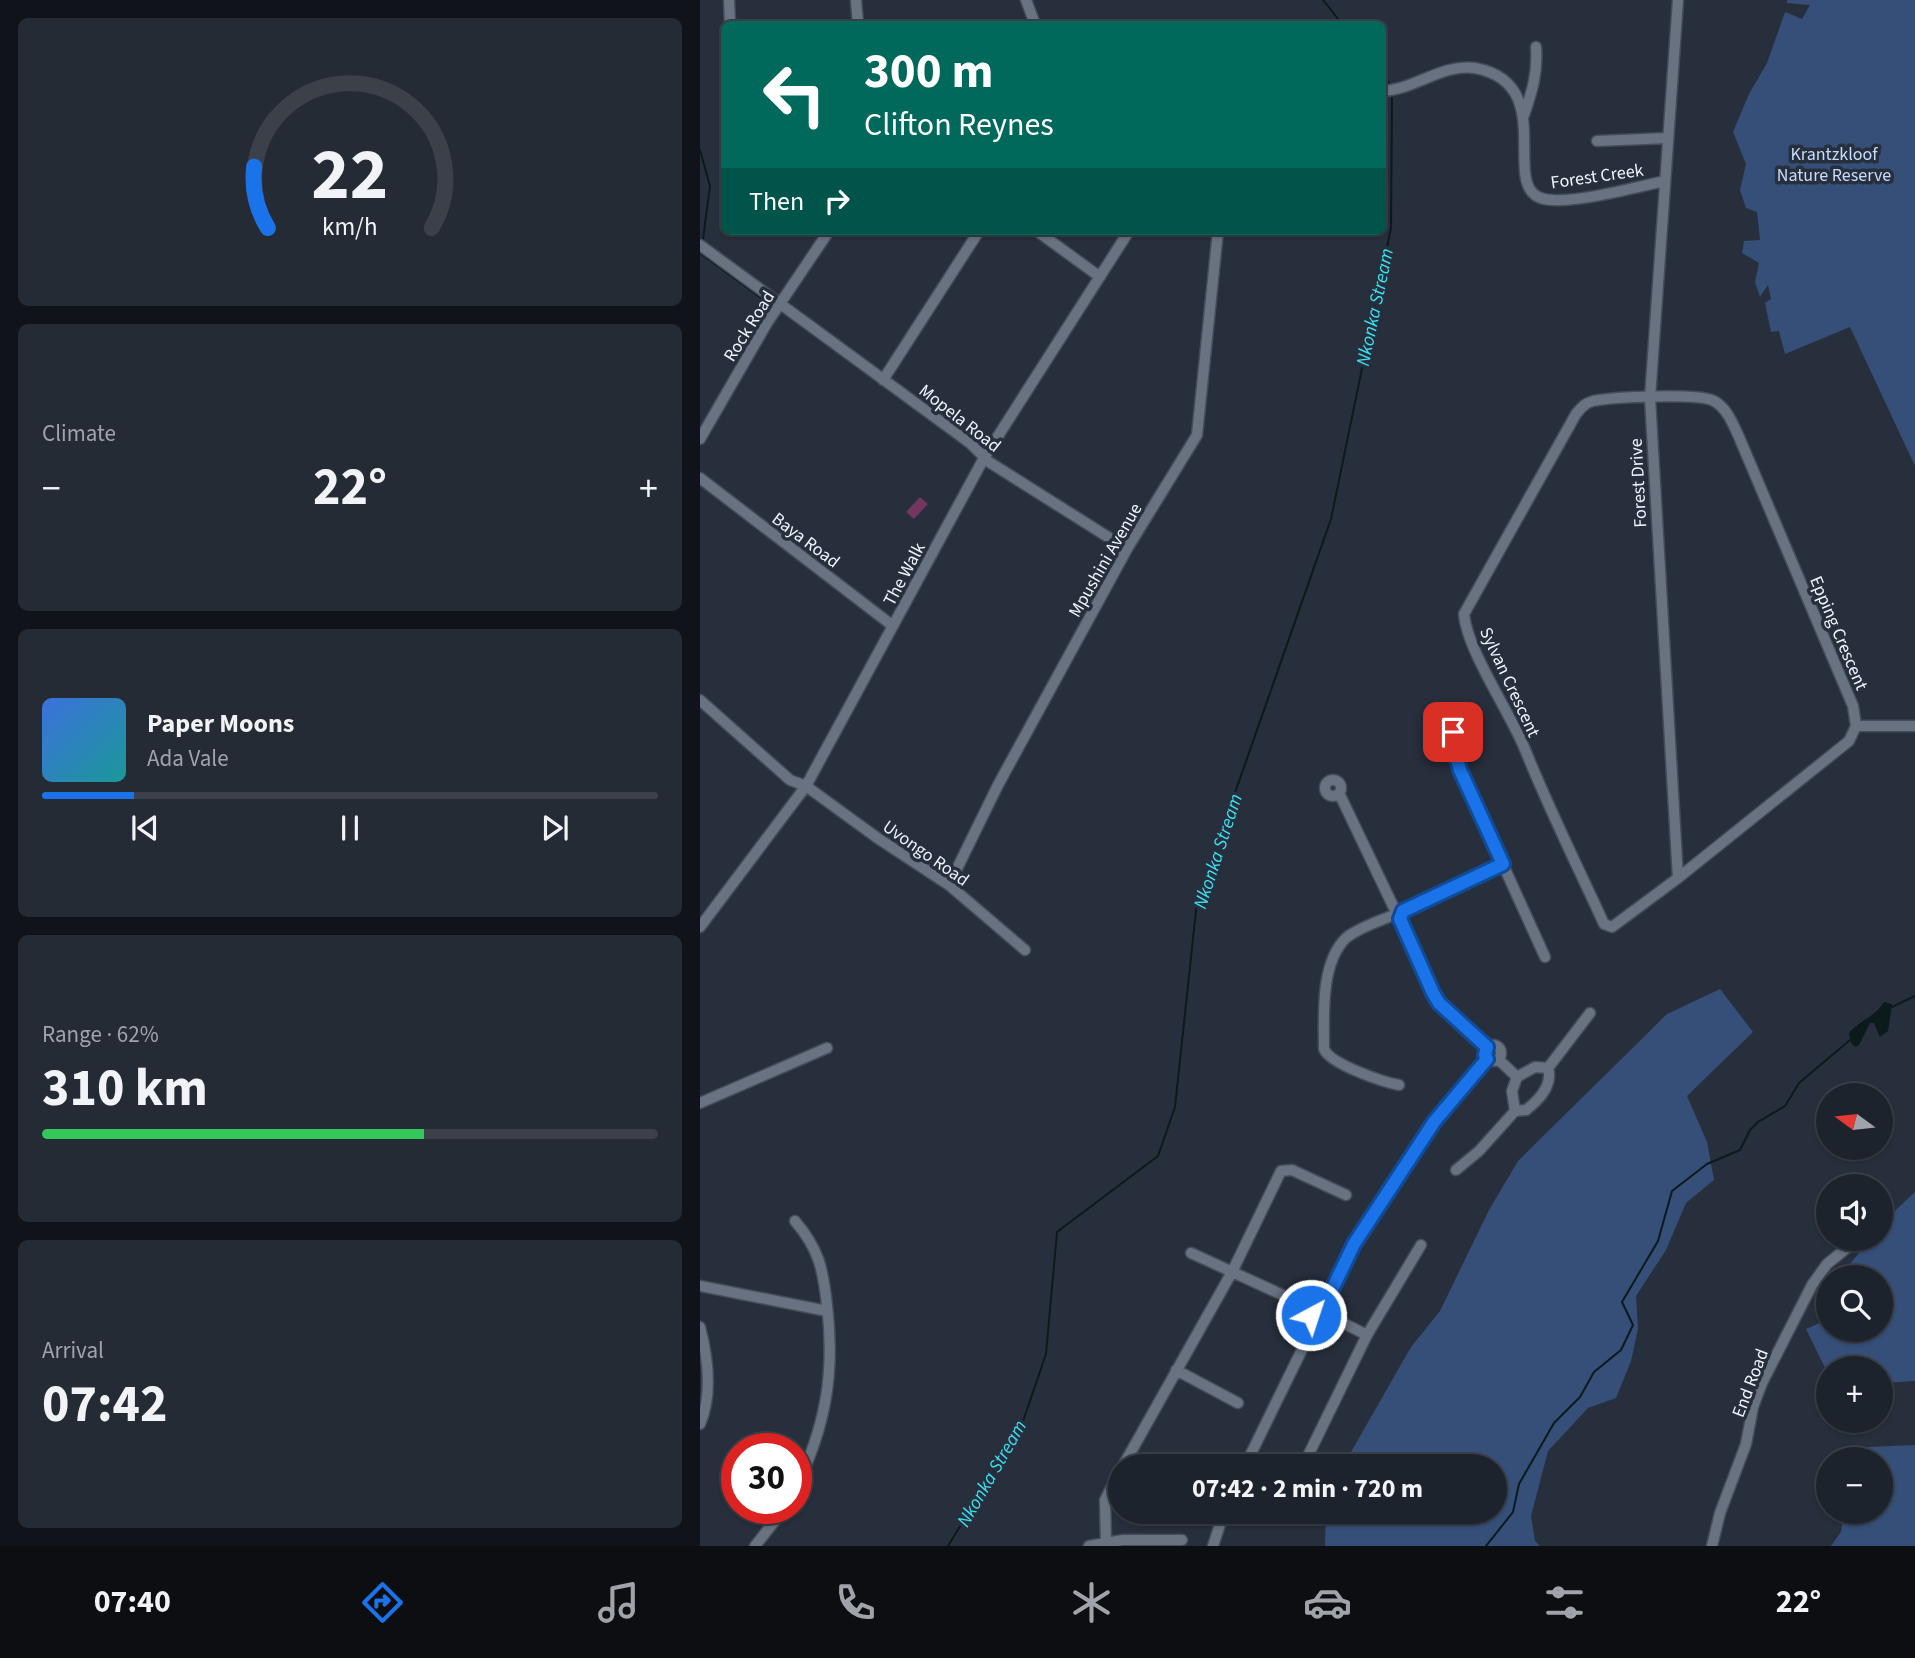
<!DOCTYPE html>
<html lang="en">
<head>
<meta charset="utf-8">
<style>
	:root { --surface:#1d232d; --page:#252b35; --text:#f1f3f6; --muted:#a0a4aa; --line:#3b4049; --accent:#1a73e8 }
	body { margin:0; font-family:"Source Sans 3",sans-serif; background:var(--page); color:var(--text); height:100vh; display:flex; flex-direction:column; font-size:26px; white-space:nowrap }
	* { box-sizing:border-box; margin:0 }
	p { font-size:23px; color:var(--muted) }
	.icon { flex:none; width:38px; height:38px; fill:none; stroke:currentColor; stroke-width:2; stroke-linecap:round; stroke-linejoin:round }
	.map { position:relative; flex:1; overflow:hidden }
	.panel { display:flex; flex-direction:column; gap:18px; padding:18px; background:#101319; width:700px }
	.panel>* { flex:none }
	.guide { position:absolute; left:21px; top:21px; width:665px; height:214px; border-radius:10px; box-shadow:0 2px 5px #0004,0 0 0 2px var(--line); background:#00695c; color:#fff; overflow:hidden }
	.needle { width:46px; rotate:285deg }
	.controls { position:absolute; left:1116px; top:1083px; display:grid; gap:14px }
	.controls a { display:grid; place-items:center; width:77px; height:77px; border-radius:50%; background:var(--surface); box-shadow:0 2px 5px #0004,0 0 0 2px var(--line); font-size:35px }
	.speed { position:absolute; left:21px; top:1433px; display:flex; gap:14px; font-size:35px; font-weight:700; text-align:center }
	.speed>* { display:grid; place-content:center; width:91px; height:91px; border-radius:50%; background:var(--surface); box-shadow:0 2px 5px #0004,0 0 0 2px var(--line); line-height:1 }
	.speed .limit { border:10px solid #d22; background:#fff; color:#111 }
	.pin { position:absolute; display:grid; place-items:center; width:60px; height:60px; color:#fff; margin:-30px; border-radius:14px; box-shadow:0 4px 10px #0006 }
	.me { position:absolute; width:77px; margin:-38px; rotate:40deg; stroke-linejoin:round; filter:drop-shadow(0 0 5px #0008) }
	.turn { display:flex; align-items:center; gap:24px; height:147px; padding:0 28px; font-size:32px }
	.turn .icon { width:91px; height:91px; stroke-width:2.5 }
	.turn b { display:block; font-size:49px; line-height:60px }
	.then { display:flex; align-items:center; height:66px; padding:0 28px; background:#0003; gap:14px; font-size:26px }
	.big { font-size:52px; font-weight:700; line-height:1.1 }
	.panel .tile { flex:1; display:flex; flex-direction:column; justify-content:center; gap:10px; min-width:0; padding:0 24px; border-radius:10px; background:var(--page) }
	.panel .dial { align-items:center; gap:0 }
	.dial svg { height:182px; overflow:visible; fill:none; stroke:var(--line); stroke-width:7; stroke-linecap:round; text-anchor:middle }
	.dial text { fill:var(--text); stroke:none }
	.song { display:flex; align-items:center; gap:21px }
	.cover { width:84px; height:84px; border-radius:10px; background:linear-gradient(135deg,hsl(220 70% 55%),hsl(180 70% 35%)) }
	.played { height:7px; border-radius:4px; background:linear-gradient(90deg,var(--accent) 15%,var(--line) 15%) }
	.keys { display:flex; justify-content:space-around; direction:ltr }
	.heat { display:flex; justify-content:space-between; align-items:center; font-size:38px; direction:ltr }
	.charge { height:10px; border-radius:5px; background:linear-gradient(90deg,#34c759 62%,var(--line) 0) }
	.trip { position:absolute; left:408px; top:1454px; width:399px; height:70px; border-radius:35px; background:var(--surface); box-shadow:0 2px 5px #0004,0 0 0 2px var(--line); font-weight:700; line-height:70px; text-align:center }
	.tab-bar { display:flex; height:112px; justify-content:space-around; align-items:center; background:#0c0e12; color:var(--muted) }
	.tab-bar .icon { width:49px; height:49px }
	.tab-bar .on { color:var(--accent) }
	.tab-bar b { font-size:32px; color:var(--text) }
	main { display:flex; flex:1; min-height:0 }
	.map>svg:first-child { display:block }
	.green { fill:#354f78 }
	.water { fill:#0b1a1b }
	.lines { fill:none; stroke-linecap:round; stroke-linejoin:round }
	.stream { stroke:#0b1a1b; stroke-width:2 }
	.building { fill:#73365f }
	.minor-casing { stroke:#454c57; stroke-width:13 }
	.minor { stroke:#687281; stroke-width:10 }
	.route-casing { stroke:#114b97; stroke-width:18 }
	.route { stroke:#1a73e8; stroke-width:12 }
	.labels { text-anchor:middle; stroke-width:7; stroke-linejoin:round; paint-order:stroke }
	.park-label { font-size:18px; fill:#c6dbfd; stroke:#272f3c }
	.street-label { font-size:18px; fill:#eef4fc; stroke:#272f3c }
	.water-label { font-size:19px; font-style:italic; fill:#3ae0f2; stroke:#272f3c }
</style>
</head>
<body>
<main>
<section class="panel">
<div class="tile dial"><svg viewBox="0 0 100 80">
<path d="M14 69A42 42 0 1 1 86 69"/>
<path d="M14 69A42 42 0 0 1 8 42" stroke="#1a73e8"/>
<text x="50" y="56" font-size="32" font-weight="700">22</text>
<text x="50" y="72" font-size="11">km/h</text>
</svg></div>
<div class="tile"><p>Climate</p>
<div class="heat"><a>−</a><b class="big">22°</b><a>+</a></div>
</div>
<div class="tile">
<div class="song"><i class="cover"></i><div><b>Paper Moons</b><p>Ada Vale</p></div></div>
<div class="played"></div>
<div class="keys"><svg class="icon" aria-label="previous" viewBox="0 0 24 24"><path d="M18 5L8 12l10 7zM5 5v14"/></svg><svg class="icon" aria-label="pause" viewBox="0 0 24 24"><path d="M8 5v14M16 5v14"/></svg><svg class="icon" aria-label="next" viewBox="0 0 24 24"><path d="M6 5l10 7-10 7zM19 5v14"/></svg></div>
</div>
<div class="tile"><p>Range · 62%</p><b class="big">310 km</b><div class="charge"></div></div>
<div class="tile"><p>Arrival</p><b class="big">07:42</b></div>
</section>
<div class="map">
<svg width="1215" height="1546" viewBox="0 0 1215 1546">
	<rect width="100%" height="100%" fill="#272f3c"/>
	<!-- green -->
	<path class="green" d="M 1087,0 L 1215,0 L 1215,466 L 1150,327 L 1085,354 L 1079,331 L 1071,332 L 1065,303 L 1071,299 L 1068,285 L 1060,297 L 1055,282 L 1059,263 L 1042,253 L 1044,241 L 1060,240 L 1057,212 L 1046,208 L 1040,190 L 1046,164 L 1033,132 L 1049,94 L 1067,63 L 1085,12 L 1102,19 L 1110,5 L 1087,3 Z
		M 1020,989 L 1053,1032 L 987,1096 L 1007,1142 L 1014,1180 L 986,1203 L 966,1250 L 936,1296 L 938,1329 L 931,1361 L 916,1398 L 888,1408 L 848,1451 L 831,1516 L 835,1541 L 840,1546 L 625,1546 L 626,1512 L 794,1512 L 794,1466 L 643,1466 L 711,1347 L 740,1311 L 789,1210 L 818,1161 L 967,1014 Z
		M 1215,1192 L 1215,1381 L 1181,1383 L 1181,1368 L 1129,1368 L 1129,1376 L 1106,1329 L 1129,1319 L 1129,1330 L 1181,1330 L 1181,1278 L 1144,1277 L 1146,1269 L 1170,1239 L 1181,1239 L 1182,1223 Z
		M 1215,1445 L 1215,1546 L 1131,1546 L 1141,1532 L 1144,1512 L 1181,1512 L 1181,1460 L 1144,1459 L 1144,1448 Z"/>
	<!-- water -->
	<path class="water" d="M 1184,1002 L 1192,1004 L 1188,1031 L 1180,1037 L 1174,1023 L 1170,1023 L 1159,1045 L 1155,1047 L 1151,1043 L 1149,1033 C 1160,1020 1175,1017 1184,1002 Z"/>
	<g class="lines">
		<!-- stream -->
		<path class="stream" d="M 623,0 L 642,24
			M 682,75 L 689,83
			M 0,150 L 10,186 L 3,239
			M 0,253 L 64,300
			M 1192,1007 L 1215,996
			M 248,1546 L 321,1427 L 346,1354 L 357,1232 L 458,1156 L 475,1107 L 497,901 L 631,519 L 691,228 L 692,98
			M 786,1546 L 813,1512 L 819,1484 L 854,1423 L 880,1397 L 894,1372 L 921,1350 L 933,1325 L 922,1302 L 958,1241 L 972,1191 L 1007,1164 L 1040,1150 L 1050,1130 L 1058,1122 L 1085,1106 L 1099,1083 L 1150,1040"/>
	</g>
	<!-- building -->
	<path class="building" d="M 220,497 L 228,504 L 214,519 L 206,512 Z"/>
	<g class="lines">
		<defs>
			<path id="minor" d="M 29,0 L 30,24
				M 156,0 L 158,24
				M 326,0 L 335,24
				M 978,0 L 950,398 L 978,878 L 912,927 L 904,924 C 877,865 848,807 824,747 C 809,711 767,650 764,614 L 876,414 C 881,408 885,403 893,401 C 913,397 998,393 1014,401 C 1027,408 1033,424 1039,437 L 1153,706 L 1156,726 L 1149,741 L 978,878
				M 682,91 C 714,90 743,63 775,68 C 861,84 797,189 844,199 C 871,205 936,187 965,181
				M 824,115 C 832,92 838,72 836,47
				M 897,141 L 968,138
				M 337,231 L 400,277
				M 0,245 L 270,443 L 289,462 L 427,549
				M 183,380 L 279,231
				M 0,439 L 67,323 L 129,231
				M 0,478 L 193,626
				M 0,700 L 90,780 L 106,786 L 176,837 L 249,885 L 325,950
				M 1156,726 L 1215,726
				M745 742a9 9 0 1 1 18 0a9 9 0 1 1-18 0Z
				M 755,752 L 760,770 L 845,957
				M625 788a8 8 0 1 1 16 0a8 8 0 1 1-16 0Z
				M 639,793 L 694,908
				M 249,885 L 298,785 L 427,549 L 497,435 L 518,231
				M 703,911 L 803,864
				M 691,916 C 677,922 658,928 646,938 C 620,963 624,1017 624,1049 C 630,1064 683,1082 699,1085
				M 700,919 L 739,1003 L 787,1047
				M 0,927 L 106,786 L 284,458 L 429,231
				M785 1053a8 8 0 1 1 16 0a8 8 0 1 1-16 0Z
				M 799,1060 L 817,1077
				M 0,1103 L 127,1048
				M 815,1111 L 812,1091 L 817,1077 L 835,1067 L 848,1068
				M 756,1170 L 779,1151 L 815,1111 L 826,1110 C 839,1100 853,1085 848,1068 L 890,1013
				M 95,1221 C 119,1249 123,1269 127,1305 C 135,1373 126,1425 96,1488
				M 491,1253 L 611,1308
				M 0,1286 L 127,1311
				M610 1312a11 11 0 1 1 22 0a11 11 0 1 1-22 0Z
				M 626,1302 L 654,1244 L 734,1122 L 787,1059
				M 631,1317 L 667,1335
				M 0,1327 C 8,1358 13,1394 0,1424
				M 476,1370 L 538,1403
				M 423,1466 L 532,1272 L 581,1171 L 592,1170 L 646,1195
				M 545,1466 L 616,1321
				M 603,1466 L 667,1335 L 721,1245
				M 406,1542 L 405,1500 L 420,1471
				M 55,1546 L 85,1508
				M 389,1546 L 423,1540 L 482,1540
				M 513,1546 L 524,1512
				M 1012,1546 L 1020,1513 L 1046,1444 L 1053,1407 L 1062,1383 L 1112,1285 L 1127,1264 L 1148,1247"/>
		</defs>
		<!-- minor casing -->
		<use href="#minor" class="minor-casing"/>
		<!-- minor -->
		<use href="#minor" class="minor"/>
	</g>
	<g class="lines">
		<defs>
			<path id="route" d="M 611,1315 L 612,1305 L 618,1301 L 626,1302 L 654,1244 L 734,1122 L 787,1059 L 785,1055 L 787,1047 L 739,1003 L 733,993 L 700,919 L 703,911 L 803,864 L 760,770 L 755,752 L 746,746 L 746,737 L 753,732"/>
		</defs>
		<!-- route casing -->
		<use href="#route" class="route-casing"/>
		<!-- route -->
		<use href="#route" class="route"/>
	</g>
	<g class="labels">
		<!-- park labels -->
		<g class="park-label">
			<text x="1134" y="160">Krantzkloof<tspan x="1134" dy="21">Nature Reserve</tspan></text>
		</g>
		<!-- street labels -->
		<g class="street-label">
			<text transform="translate(897 176) rotate(-8)" y="6">Forest Creek</text>
			<text transform="translate(49 326) rotate(-58)" y="6">Rock Road</text>
			<text transform="translate(260 418) rotate(38)" y="6">Mopela Road</text>
			<text transform="translate(938 483) rotate(-93)" y="6">Forest Drive</text>
			<text transform="translate(106 540) rotate(37)" y="6">Baya Road</text>
			<text transform="translate(405 560) rotate(-60)" y="6">Mpushini Avenue</text>
			<text transform="translate(204 574) rotate(-62)" y="6">The Walk</text>
			<text transform="translate(1139 633) rotate(67)" y="6">Epping Crescent</text>
			<text transform="translate(810 682) rotate(65)" y="6">Sylvan Crescent</text>
			<text transform="translate(226 853) rotate(35)" y="6">Uvongo Road</text>
			<text transform="translate(1050 1383) rotate(-69)" y="6">End Road</text>
		</g>
		<!-- water labels -->
		<g class="water-label">
			<text transform="translate(674 307) rotate(-78)" y="7">Nkonka Stream</text>
			<text transform="translate(517 851) rotate(-72)" y="7">Nkonka Stream</text>
			<text transform="translate(291 1473) rotate(-60)" y="7">Nkonka Stream</text>
		</g>
	</g>
</svg>
<div class="controls">
<a><svg class="needle" viewBox="-14 -14 28 28"><path d="M0-13l5 13h-10z" fill="#e53935"/><path d="M0 13l5-13h-10z" fill="#a0a4aa"/></svg></a>
<a><svg class="icon" aria-label="sound" viewBox="0 0 24 24"><path d="M4 9h4l5-4v14l-5-4H4zM17 9q2 3 0 6"/></svg></a>
<a><svg class="icon" aria-label="search" viewBox="0 0 24 24"><circle cx="10" cy="10" r="6"/><path d="M15 15l6 6"/></svg></a>
<a>+</a>
<a>−</a>
</div>
<div class="speed"><div class="limit">30</div></div>
<div class="pin" style="left:753px;top:732px;background:#d93025"><svg class="icon" aria-label="arrive" viewBox="0 0 24 24"><path d="M6 21V4h12l-3 4 3 4H6"/></svg></div>
<svg class="me" style="left:611px;top:1315px" viewBox="-20 -20 40 40"><circle r="17" fill="#1a73e8" stroke="#fff" stroke-width="3"/><path d="M0-11L8 9 0 5-8 9z" fill="#fff"/></svg>
<div class="trip">07:42 · 2 min · 720 m</div>
<div class="guide">
<div class="turn"><svg class="icon" aria-label="left" viewBox="0 0 24 24"><path d="M17 20v-9H6M10 6l-5 5 5 5"/></svg><div><b>300 m</b>Clifton Reynes</div></div>
<div class="then">Then<svg class="icon" aria-label="right" viewBox="0 0 24 24"><path d="M7 20v-9h11M14 6l5 5-5 5"/></svg></div>
</div>
</div>
</main>
<nav class="tab-bar">
<b>07:40</b>
<svg class="icon on" aria-label="directions" viewBox="0 0 24 24"><path d="M12 3l9 9-9 9-9-9zM9 14v-3h6M13 9l2 2-2 2"/></svg>
<svg class="icon" aria-label="music" viewBox="0 0 24 24"><path d="M9 18V5l10-2v13"/><circle cx="6" cy="18" r="3"/><circle cx="16" cy="16" r="3"/></svg>
<svg class="icon" aria-label="phone" viewBox="0 0 24 24"><path d="M5 4h4l2 5-3 2q2 4 5 5l2-3 5 2v4C11 20 4 13 5 4z"/></svg>
<svg class="icon" aria-label="climate" viewBox="0 0 24 24"><path d="M12 3v18M4 7l16 10M4 17L20 7"/></svg>
<svg class="icon" aria-label="car" viewBox="0 0 24 24"><path d="M5 17H2v-5l4-1 3-4h7l3 4 3 1v5h-3M9 17h6M6 11h13"/><circle cx="7" cy="17" r="2"/><circle cx="17" cy="17" r="2"/></svg>
<svg class="icon" aria-label="filters" viewBox="0 0 24 24"><path d="M4 7h16M4 17h16"/><circle cx="9" cy="7" r="2"/><circle cx="15" cy="17" r="2"/></svg>
<b>22°</b>
</nav>
</body>
</html>
